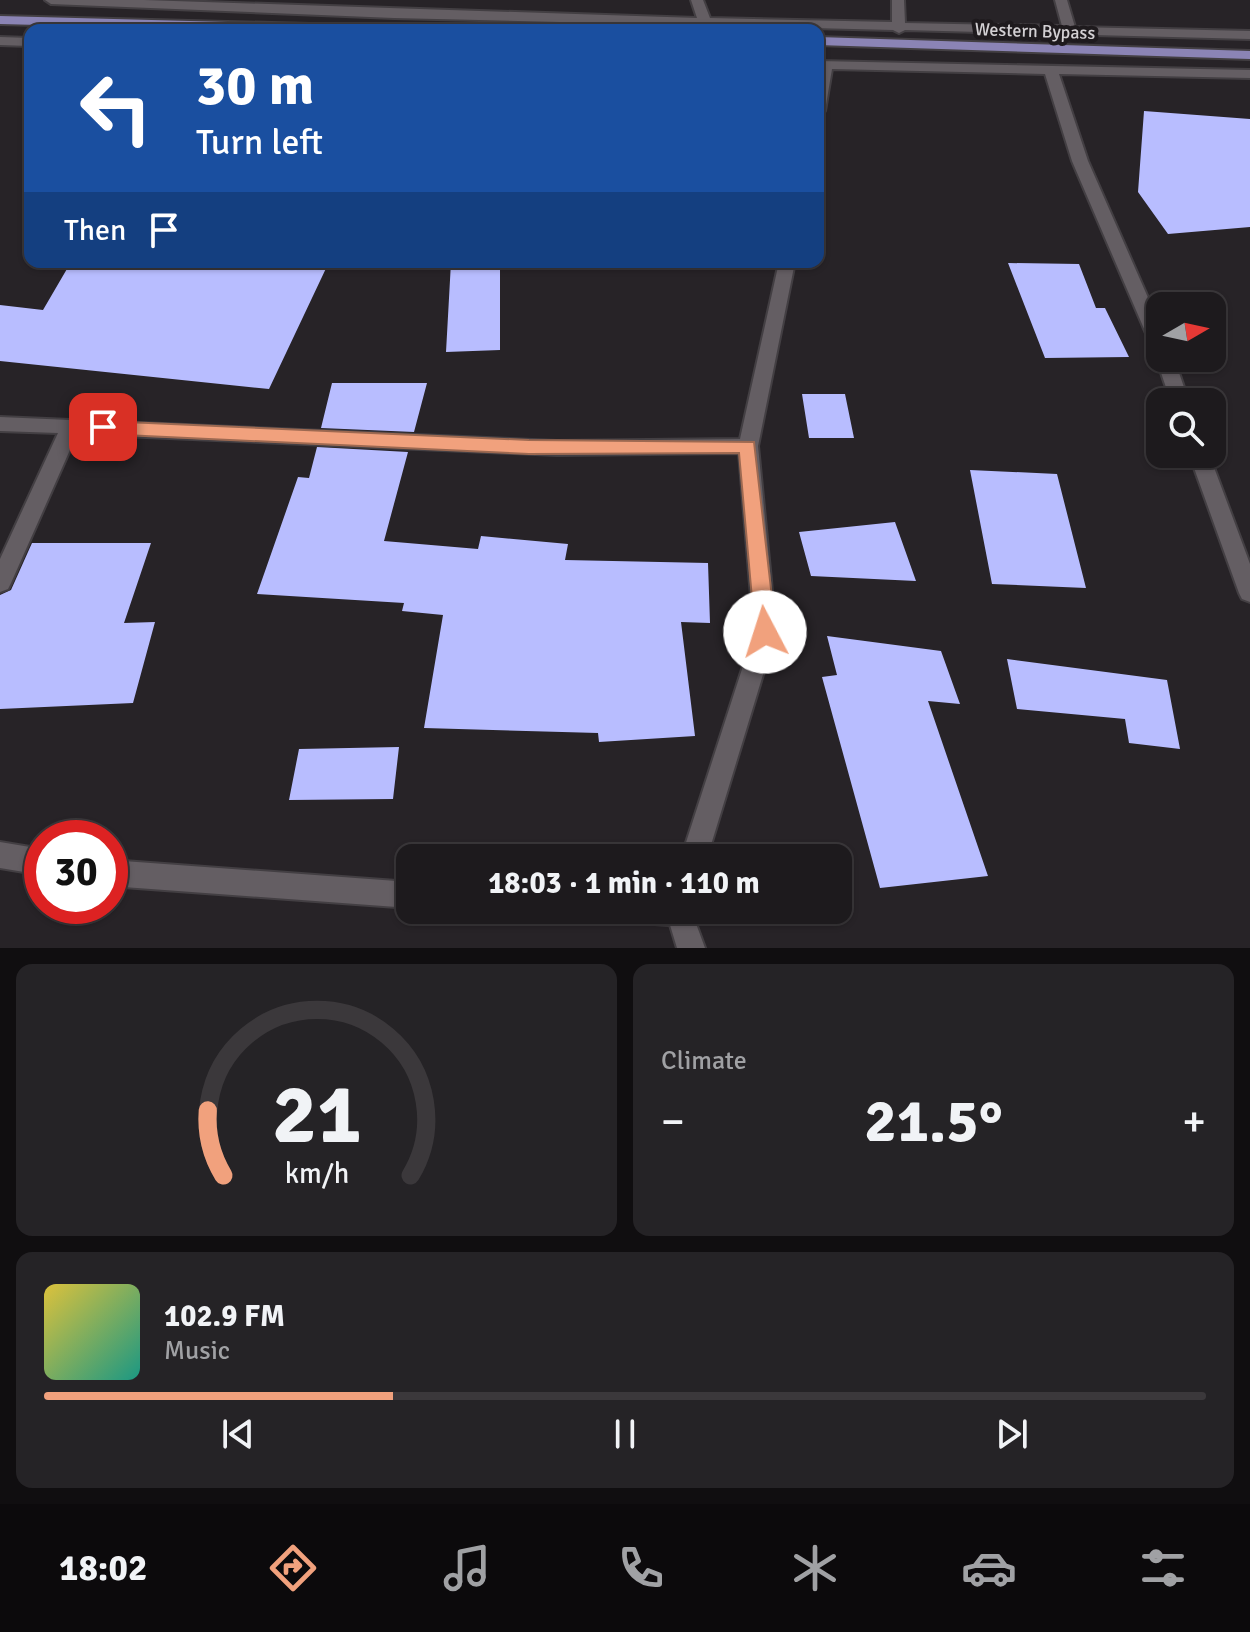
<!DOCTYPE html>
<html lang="en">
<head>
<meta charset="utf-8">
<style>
	:root { --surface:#1d1a1d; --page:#252326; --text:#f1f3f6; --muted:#a0a1a4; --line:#3b383b; --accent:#f1a17d }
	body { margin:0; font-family:Signika,sans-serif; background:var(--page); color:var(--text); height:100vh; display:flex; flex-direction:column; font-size:30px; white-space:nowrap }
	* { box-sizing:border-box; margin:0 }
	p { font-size:26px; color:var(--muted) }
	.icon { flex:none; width:44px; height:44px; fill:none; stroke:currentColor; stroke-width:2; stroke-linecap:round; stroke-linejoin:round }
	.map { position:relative; height:948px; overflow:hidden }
	.drawer { display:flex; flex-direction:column; gap:16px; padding:16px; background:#100e10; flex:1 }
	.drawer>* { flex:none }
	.banner { position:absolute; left:24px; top:24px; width:800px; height:244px; border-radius:16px; box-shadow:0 2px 6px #0004,0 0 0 2px var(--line); background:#1a4fa0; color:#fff; overflow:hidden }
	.needle { width:52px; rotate:81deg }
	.controls { position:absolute; left:1146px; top:292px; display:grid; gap:16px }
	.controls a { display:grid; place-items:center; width:80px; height:80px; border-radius:16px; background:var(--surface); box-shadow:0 2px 6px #0004,0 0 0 2px var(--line); font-size:40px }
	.speed { position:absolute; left:24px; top:820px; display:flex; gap:16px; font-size:40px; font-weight:700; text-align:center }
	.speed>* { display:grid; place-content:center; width:104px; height:104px; border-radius:50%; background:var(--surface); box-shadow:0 2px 6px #0004,0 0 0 2px var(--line); line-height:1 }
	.speed .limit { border:12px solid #d22; background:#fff; color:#111 }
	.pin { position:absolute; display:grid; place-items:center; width:68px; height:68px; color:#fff; margin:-34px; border-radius:16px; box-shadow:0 4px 12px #0006 }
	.me { position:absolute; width:88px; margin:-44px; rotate:355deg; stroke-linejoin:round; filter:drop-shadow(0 0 6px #0008) }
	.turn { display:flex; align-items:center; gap:28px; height:168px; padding:0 40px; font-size:36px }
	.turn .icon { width:104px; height:104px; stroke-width:2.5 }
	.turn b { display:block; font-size:56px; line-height:68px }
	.then { display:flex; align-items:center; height:76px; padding:0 40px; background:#0003; gap:16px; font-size:30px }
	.big { font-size:60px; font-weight:800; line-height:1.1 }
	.drawer .card { flex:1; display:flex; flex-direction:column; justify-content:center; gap:12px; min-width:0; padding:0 28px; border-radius:16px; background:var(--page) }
	.drawer .dial { align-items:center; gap:0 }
	.dial svg { height:208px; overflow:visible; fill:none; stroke:var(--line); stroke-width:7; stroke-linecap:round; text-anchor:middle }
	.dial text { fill:var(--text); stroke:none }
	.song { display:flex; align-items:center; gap:24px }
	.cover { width:96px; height:96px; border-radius:12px; background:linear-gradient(135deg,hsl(50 70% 55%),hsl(170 70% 35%)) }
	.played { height:8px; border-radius:4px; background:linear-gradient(90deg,var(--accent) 30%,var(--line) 30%) }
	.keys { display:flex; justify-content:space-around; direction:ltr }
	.heat { display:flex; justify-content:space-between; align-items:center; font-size:44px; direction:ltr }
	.drawer .tiles { flex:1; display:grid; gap:16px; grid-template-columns:1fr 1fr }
	.card:last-child { grid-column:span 2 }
	.trip { position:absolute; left:396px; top:844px; width:456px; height:80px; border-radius:16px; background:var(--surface); box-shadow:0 2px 6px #0004,0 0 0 2px var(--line); font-weight:800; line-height:80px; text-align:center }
	.tab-bar { display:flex; height:128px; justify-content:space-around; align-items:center; background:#0c0a0c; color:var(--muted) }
	.tab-bar .icon { width:56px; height:56px }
	.tab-bar .selected { color:var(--accent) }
	.tab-bar b { font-size:36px; color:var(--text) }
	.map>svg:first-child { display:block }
	.building { fill:#b8bdff }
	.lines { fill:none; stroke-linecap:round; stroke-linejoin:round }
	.minor-casing { stroke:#433f43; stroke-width:4 }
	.major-casing { stroke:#433f43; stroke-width:4 }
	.minor { fill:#645e63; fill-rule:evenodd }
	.major { fill:#8b84b5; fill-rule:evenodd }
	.route { fill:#f1a17d; stroke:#9d6951; stroke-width:2 }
	.labels { text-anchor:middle; stroke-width:8; stroke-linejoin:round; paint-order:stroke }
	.far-street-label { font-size:18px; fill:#d3d0d3; stroke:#1e1a1d }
</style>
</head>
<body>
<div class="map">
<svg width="1250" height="948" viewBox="0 0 1250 948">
	<rect width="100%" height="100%" fill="#272327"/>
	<!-- building -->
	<path class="building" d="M 1144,111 L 1250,119 L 1250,227 L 1168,234 L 1138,192 Z
		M 71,262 L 329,262 L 269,389 L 0,361 L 0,305 L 43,310 Z
		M 451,262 L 500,262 L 500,350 L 446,352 Z
		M 1008,263 L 1079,264 L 1096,308 L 1105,308 L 1129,357 L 1045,358 Z
		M 332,383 L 427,383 L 414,432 L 321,428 Z
		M 802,394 L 845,394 L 854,438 L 809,438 Z
		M 317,447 L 408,452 L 384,541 L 478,549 L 481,536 L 568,544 L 565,560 L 708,563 L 710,623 L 681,622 L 695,736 L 599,742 L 598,733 L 424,728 L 443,615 L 402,611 L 404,603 L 257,594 L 298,477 L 309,478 Z
		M 970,470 L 1057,474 L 1086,588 L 992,584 Z
		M 895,522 L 916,581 L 811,576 L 799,532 Z
		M 32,543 L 151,543 L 124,623 L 155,622 L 133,703 L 0,709 L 0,595 L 11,590 Z
		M 827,636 L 941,651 L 960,704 L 928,701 L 988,876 L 880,888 L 822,677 L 837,675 Z
		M 1007,659 L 1167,680 L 1180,749 L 1129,743 L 1125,719 L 1017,709 Z
		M 399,747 L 393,799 L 289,800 L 299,749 Z"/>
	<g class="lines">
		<defs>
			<path id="minor" d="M 45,0 L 144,0 L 697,18 L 691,0 L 703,0 L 710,18 L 892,22 L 892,0 L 904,0 L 905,23 L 1062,26 L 1055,0 L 1067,0 L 1075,27 L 1250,31 L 1250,39 L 905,30 L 899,33 L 893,30 L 394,18 L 51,4 Z
				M 0,37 L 30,38 L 30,46 L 0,45 Z
				M 818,61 L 1250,70 L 1250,78 L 1059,74 L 1088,161 L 1160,325 L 1160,351 L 1151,345 L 1072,161 L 1045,74 L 832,69 L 825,111 L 818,115 Z
				M 779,262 L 795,262 L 758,446 L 776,632 L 707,858 L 681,858 L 754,632 L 739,453 L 557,455 L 77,434 L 11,583 L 8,589 L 0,592 L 0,559 L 58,433 L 0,431 L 0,417 L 557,441 L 740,439 Z
				M 1160,353 L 1160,358 L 1174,358 L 1189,402 L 1171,402 L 1156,358 Z
				M 1189,454 L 1209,454 L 1250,564 L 1250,602 L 1242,599 L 1239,593 Z
				M 0,842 L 42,849 L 42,875 L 0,868 Z
				M 110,860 L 410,882 L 410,908 L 110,886 Z
				M 626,910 L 691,910 L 705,948 L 677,948 L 670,925 L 639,923 L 630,919 Z"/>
			<path id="major" d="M 0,16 L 386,26 L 393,30 L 235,30 L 0,24 Z
				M 818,37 L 1250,51 L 1250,59 L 818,45 Z"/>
		</defs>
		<!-- minor casing -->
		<use href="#minor" class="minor-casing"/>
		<!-- major casing -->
		<use href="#major" class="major-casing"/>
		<!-- minor -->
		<use href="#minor" class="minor"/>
		<!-- major -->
		<use href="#major" class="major"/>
	</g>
	<!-- route -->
	<path class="route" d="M 103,421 L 529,440 L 754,442 L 776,632 L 773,639 L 765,641 L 758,639 L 755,632 L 739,453 L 529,454 L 103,434 L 94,427 Z"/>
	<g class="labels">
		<!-- far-street labels -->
		<g class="far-street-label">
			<text transform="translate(1035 31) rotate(2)" y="6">Western Bypass</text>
		</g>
	</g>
</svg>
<div class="controls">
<a><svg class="needle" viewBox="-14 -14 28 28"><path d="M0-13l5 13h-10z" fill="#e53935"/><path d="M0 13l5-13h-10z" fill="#a0a1a4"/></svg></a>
<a><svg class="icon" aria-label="search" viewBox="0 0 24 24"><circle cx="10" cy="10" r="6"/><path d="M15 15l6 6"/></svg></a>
</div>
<div class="speed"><div class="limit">30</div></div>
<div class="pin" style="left:103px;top:427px;background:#d93025"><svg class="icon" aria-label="arrive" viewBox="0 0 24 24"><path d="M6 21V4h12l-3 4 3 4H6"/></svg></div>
<svg class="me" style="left:765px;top:632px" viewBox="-20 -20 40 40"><circle r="19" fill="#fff"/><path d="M0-13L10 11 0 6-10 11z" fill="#f1a17d"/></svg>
<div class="trip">18:03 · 1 min · 110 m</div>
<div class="banner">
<div class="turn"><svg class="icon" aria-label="left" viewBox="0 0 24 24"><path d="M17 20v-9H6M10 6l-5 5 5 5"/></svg><div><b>30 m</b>Turn left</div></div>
<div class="then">Then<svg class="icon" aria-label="arrive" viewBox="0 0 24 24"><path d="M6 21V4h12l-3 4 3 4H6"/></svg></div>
</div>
</div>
<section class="drawer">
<div class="tiles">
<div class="card dial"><svg viewBox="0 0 100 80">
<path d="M14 69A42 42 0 1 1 86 69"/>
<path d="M14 69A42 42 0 0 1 8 44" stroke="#f1a17d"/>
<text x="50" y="56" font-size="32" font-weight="700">21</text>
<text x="50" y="72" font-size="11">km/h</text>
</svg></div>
<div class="card"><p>Climate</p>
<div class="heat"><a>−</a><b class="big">21.5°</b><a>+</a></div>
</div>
<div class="card">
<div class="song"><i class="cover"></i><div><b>102.9 FM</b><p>Music</p></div></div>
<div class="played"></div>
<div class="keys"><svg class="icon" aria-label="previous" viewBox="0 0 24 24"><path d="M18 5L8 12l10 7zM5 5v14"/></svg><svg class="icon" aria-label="pause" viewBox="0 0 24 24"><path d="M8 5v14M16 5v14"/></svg><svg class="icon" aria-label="next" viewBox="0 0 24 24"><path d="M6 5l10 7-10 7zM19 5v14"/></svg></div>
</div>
</div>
</section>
<nav class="tab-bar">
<b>18:02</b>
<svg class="icon selected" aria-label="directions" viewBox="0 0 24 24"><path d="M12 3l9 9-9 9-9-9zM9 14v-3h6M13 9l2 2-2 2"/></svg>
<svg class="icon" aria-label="music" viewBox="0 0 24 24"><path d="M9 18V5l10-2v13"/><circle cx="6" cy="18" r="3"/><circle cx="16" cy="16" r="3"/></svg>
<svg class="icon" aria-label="phone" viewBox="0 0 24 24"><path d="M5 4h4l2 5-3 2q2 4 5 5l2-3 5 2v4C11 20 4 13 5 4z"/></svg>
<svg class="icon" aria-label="climate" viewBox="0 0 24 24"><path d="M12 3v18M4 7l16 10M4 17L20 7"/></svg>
<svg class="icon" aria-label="car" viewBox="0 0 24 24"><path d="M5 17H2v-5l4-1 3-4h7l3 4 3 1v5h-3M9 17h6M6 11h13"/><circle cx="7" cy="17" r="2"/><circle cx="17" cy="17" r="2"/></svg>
<svg class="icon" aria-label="filters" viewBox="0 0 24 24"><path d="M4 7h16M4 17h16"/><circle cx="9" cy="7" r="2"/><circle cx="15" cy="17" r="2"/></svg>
</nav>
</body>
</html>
